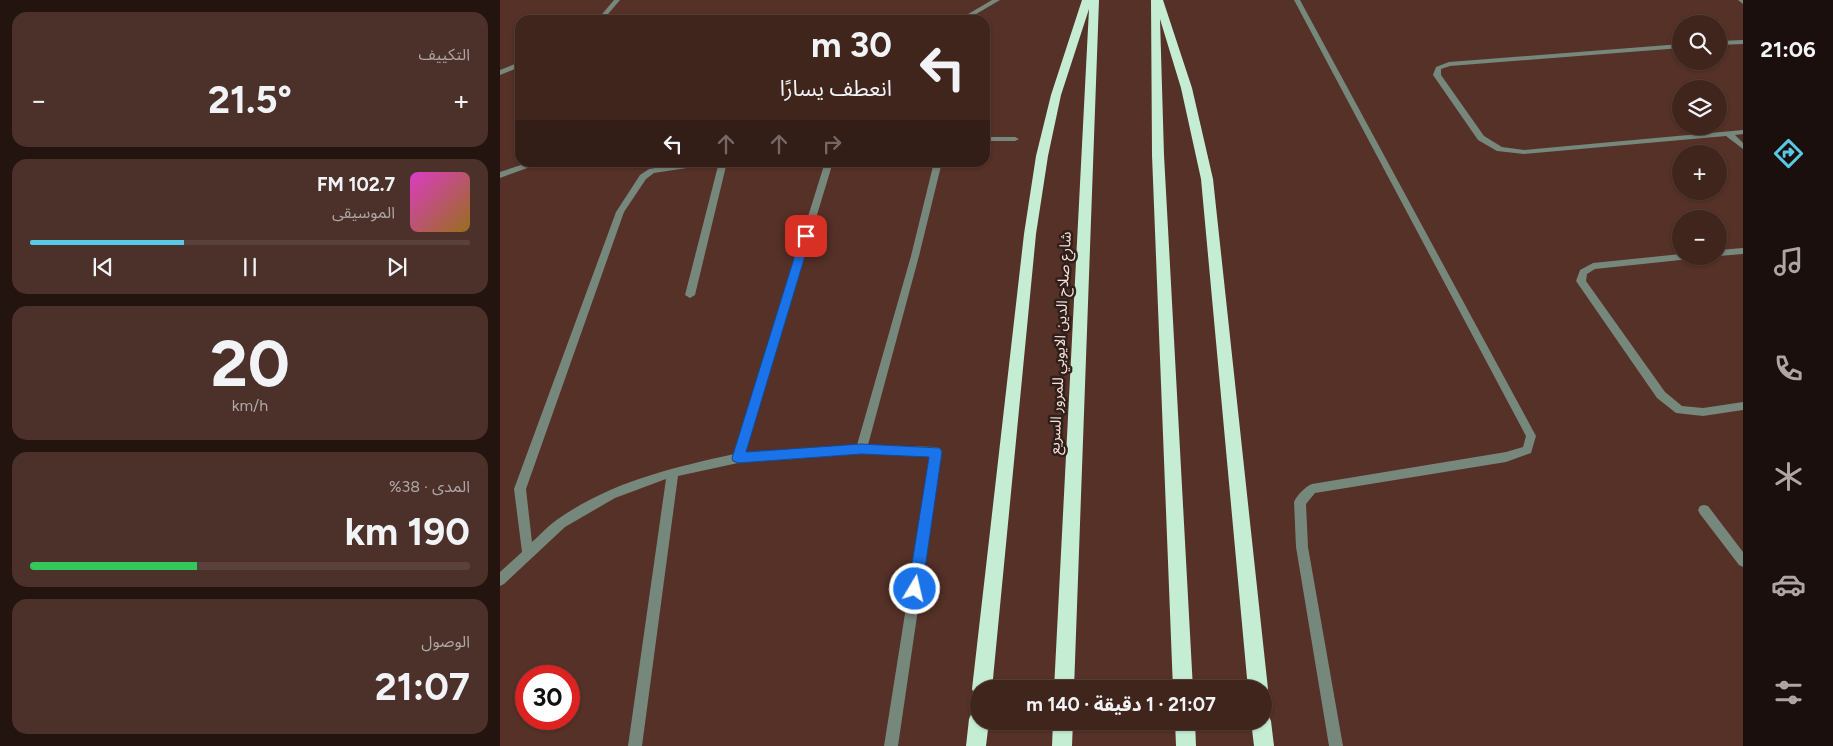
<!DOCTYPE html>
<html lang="ar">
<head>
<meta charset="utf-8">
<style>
	:root { --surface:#40251d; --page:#4b312a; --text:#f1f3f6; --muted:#aea5a4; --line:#59423b; --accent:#59c8e4 }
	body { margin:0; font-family:Figtree,"Noto Sans Arabic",sans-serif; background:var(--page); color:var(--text); direction:rtl; height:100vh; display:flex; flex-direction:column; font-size:19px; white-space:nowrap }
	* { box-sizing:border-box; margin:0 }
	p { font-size:16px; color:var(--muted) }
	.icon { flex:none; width:28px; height:28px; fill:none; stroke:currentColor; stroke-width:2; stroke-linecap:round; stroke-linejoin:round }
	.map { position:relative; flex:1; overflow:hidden; direction:ltr }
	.side { display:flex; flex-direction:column; gap:12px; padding:12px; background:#231410; width:500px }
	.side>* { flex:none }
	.top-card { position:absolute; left:15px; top:15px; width:475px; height:152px; border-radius:15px; box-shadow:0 1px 4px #0004,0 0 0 1px var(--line); direction:rtl; background:#40251d; color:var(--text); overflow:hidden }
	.fabs { position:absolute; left:1172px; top:15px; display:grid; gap:10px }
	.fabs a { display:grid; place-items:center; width:55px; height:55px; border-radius:50%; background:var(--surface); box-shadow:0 1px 4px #0004,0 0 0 1px var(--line); font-size:25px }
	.speed { position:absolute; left:15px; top:665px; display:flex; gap:10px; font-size:25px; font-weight:700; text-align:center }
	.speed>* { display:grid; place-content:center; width:65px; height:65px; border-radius:50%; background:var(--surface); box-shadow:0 1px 4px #0004,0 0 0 1px var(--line); line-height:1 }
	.speed .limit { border:8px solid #d22; background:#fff; color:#111 }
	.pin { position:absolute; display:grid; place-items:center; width:42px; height:42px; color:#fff; margin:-21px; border-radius:10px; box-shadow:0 2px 8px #0006 }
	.me { position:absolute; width:55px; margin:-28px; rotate:9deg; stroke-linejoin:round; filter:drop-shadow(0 0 4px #0008) }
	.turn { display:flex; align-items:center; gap:18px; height:105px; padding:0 15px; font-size:22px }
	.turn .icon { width:65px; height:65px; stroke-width:2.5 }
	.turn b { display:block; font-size:35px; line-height:42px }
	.lanes { display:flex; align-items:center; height:48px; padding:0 15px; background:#0003; justify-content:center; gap:25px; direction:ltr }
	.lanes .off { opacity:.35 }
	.big { font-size:38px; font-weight:700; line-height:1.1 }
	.side .card { flex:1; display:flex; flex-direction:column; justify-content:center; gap:8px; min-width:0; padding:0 18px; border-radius:15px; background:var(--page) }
	.side .dial { align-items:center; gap:0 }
	.dial b { font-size:65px; line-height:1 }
	.song { display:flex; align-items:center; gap:15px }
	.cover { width:60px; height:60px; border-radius:8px; background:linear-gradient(135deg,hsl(310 70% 55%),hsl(40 70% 35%)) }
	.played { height:5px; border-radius:2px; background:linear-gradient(90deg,var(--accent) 35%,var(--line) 35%) }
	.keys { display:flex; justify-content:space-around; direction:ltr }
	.heat { display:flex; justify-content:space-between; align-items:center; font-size:28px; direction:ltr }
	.charge { height:8px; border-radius:4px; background:linear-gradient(90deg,#34c759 38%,var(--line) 0) }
	.trip { position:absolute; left:470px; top:680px; width:302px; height:50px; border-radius:25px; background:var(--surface); box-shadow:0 1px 4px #0004,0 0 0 1px var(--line); font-weight:700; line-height:50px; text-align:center; direction:rtl }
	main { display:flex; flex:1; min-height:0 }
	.dock { display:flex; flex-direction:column; width:90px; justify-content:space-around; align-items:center; background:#1a0f0c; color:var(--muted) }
	.dock .icon { width:35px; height:35px }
	.dock .selected { color:var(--accent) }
	.dock b { font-size:22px; color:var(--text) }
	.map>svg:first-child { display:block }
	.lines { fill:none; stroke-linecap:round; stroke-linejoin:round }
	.minor { fill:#76877c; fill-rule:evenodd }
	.motorway { fill:#c4edd3; fill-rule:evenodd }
	.route { fill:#1a73e8; stroke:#114b97 }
	.labels { text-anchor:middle; stroke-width:5; stroke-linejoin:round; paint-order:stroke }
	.street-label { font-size:15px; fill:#f8e0d9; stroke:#2f1f1a }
</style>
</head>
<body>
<main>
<nav class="dock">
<b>21:06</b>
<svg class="icon selected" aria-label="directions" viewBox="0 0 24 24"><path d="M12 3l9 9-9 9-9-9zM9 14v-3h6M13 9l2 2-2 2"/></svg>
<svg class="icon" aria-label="music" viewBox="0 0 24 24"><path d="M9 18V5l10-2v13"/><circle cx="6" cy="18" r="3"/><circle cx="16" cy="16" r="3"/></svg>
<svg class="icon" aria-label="phone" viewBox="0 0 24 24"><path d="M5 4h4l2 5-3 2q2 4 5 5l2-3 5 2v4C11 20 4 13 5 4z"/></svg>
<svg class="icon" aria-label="climate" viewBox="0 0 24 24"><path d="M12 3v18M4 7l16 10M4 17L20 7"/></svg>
<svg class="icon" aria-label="car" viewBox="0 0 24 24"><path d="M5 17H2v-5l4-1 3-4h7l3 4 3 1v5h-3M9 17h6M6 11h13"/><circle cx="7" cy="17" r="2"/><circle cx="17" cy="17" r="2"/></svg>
<svg class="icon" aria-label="filters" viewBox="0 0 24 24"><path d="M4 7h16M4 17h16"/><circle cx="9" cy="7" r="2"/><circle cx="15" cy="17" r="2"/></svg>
</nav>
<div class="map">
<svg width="1243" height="746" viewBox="0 0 1243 746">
	<rect width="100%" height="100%" fill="#553127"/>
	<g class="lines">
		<!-- minor -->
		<path class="minor" d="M 114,0 L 120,0 L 103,20 L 97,20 Z
			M 492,0 L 500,0 L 466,20 L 458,20 Z
			M 794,0 L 800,0 L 1036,436 L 1031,453 L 1006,462 L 815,493 L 806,504 L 808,547 L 843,746 L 829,746 L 796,547 L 794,502 C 797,495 805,487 812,484 L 1006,452 L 1023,447 L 1026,436 Z
			M 1238,0 L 1243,0 L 1243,4 Z
			M 1243,40 L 1243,44 L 1219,45 L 1219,41 Z
			M 1181,44 L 1181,48 L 950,66 L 941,69 L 941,75 L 984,136 L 1002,147 L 1024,150 L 1243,130 L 1243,134 L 1235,135 L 1243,143 L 1243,149 L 1226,136 L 1024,154 L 997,151 L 978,140 L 933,75 L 936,67 L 949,62 Z
			M 20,62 L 20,67 L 0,75 L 0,70 Z
			M 485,137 L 515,137 L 519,139 L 515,141 L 485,141 Z
			M 30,162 L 44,162 L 0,178 L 0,172 Z
			M 193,162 L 217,162 L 213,164 L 154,173 L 146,179 L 124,212 L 26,489 L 32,542 C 41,534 49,525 58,519 C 111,482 171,468 234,454 L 325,162 L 333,162 L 245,453 L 357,445 L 411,256 L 434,162 L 442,162 L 419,256 L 368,445 L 436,447 L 440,449 L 441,452 L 398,746 L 384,746 L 430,456 L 361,454 L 238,463 L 178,476 L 142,746 L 128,746 L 166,479 L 115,498 L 65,527 L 4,584 L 0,586 L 0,572 L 22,552 L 14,489 L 116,212 L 140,175 L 149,169 Z
			M 219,162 L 227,162 L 195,295 L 190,298 L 185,295 Z
			M 1243,248 L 1243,254 L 1219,256 L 1219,250 Z
			M 1181,254 L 1181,256 L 1194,256 L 1190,259 L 1095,269 L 1087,274 L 1086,281 L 1165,392 L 1182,406 L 1203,408 L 1243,402 L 1243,410 L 1203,416 L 1176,413 L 1157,398 L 1076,281 L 1080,270 L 1093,263 Z
			M 1204,505 L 1208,506 L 1243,552 L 1243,567 L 1239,565 L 1200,514 L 1198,510 L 1200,506 Z"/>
		<!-- motorway -->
		<path class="motorway" d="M 582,0 L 599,0 L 574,689 L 554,689 L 589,9 L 561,95 L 548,156 L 536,234 L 492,689 L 479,689 L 479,698 L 475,696 L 472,689 L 524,234 L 536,156 L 551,95 Z
			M 651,0 L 663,0 L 692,88 L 713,179 L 768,689 L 764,696 L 764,689 L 748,689 L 701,179 L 681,88 L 660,19 L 664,155 L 693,689 L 673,689 L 652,155 Z
			M 479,709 L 479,721 L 489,721 L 486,746 L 466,746 L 469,719 L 472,712 Z
			M 764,712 L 768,714 L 771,721 L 774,746 L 754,746 L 751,721 L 764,721 Z
			M 553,721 L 573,721 L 572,746 L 552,746 Z
			M 675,721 L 695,721 L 696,746 L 676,746 Z"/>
	</g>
	<!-- route -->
	<path class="route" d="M 306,233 L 311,236 L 246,452 L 361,444 L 440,448 L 442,452 L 422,589 L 420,594 L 415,596 L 410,594 L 408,589 L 429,457 L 361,454 L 238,463 L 233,461 L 232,458 L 301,236 Z"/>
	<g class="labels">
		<!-- street labels -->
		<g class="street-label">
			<text transform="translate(560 343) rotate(-87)" y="5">شارع صلاح الدين الايوبي للمرور السريع</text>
		</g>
	</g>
</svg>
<div class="fabs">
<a><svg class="icon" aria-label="search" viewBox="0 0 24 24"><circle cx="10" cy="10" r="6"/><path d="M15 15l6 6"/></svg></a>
<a><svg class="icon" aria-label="layers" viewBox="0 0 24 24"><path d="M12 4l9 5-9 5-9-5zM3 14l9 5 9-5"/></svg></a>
<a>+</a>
<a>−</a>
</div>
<div class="speed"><div class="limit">30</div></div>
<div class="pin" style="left:306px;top:236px;background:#d93025"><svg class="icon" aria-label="arrive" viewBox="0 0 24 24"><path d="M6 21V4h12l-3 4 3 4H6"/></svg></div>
<svg class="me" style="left:415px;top:589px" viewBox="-20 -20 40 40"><circle r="17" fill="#1a73e8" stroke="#fff" stroke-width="3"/><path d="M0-11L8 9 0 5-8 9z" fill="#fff"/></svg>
<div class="trip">21:07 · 1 دقيقة · 140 m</div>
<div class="top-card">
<div class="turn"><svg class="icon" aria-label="left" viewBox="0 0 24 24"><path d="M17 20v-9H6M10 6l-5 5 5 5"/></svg><div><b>30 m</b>انعطف يسارًا</div></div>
<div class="lanes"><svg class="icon" aria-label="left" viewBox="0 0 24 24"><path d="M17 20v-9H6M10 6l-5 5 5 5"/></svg><svg class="icon off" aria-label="ahead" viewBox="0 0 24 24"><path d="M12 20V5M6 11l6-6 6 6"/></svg><svg class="icon off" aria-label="ahead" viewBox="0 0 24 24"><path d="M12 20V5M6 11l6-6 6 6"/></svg><svg class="icon off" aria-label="right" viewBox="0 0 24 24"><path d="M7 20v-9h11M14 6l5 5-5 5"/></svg></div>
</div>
</div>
<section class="side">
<div class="card"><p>التكييف</p>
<div class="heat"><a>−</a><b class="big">21.5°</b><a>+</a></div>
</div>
<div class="card">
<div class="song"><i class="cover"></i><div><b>102.7 FM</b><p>الموسيقى</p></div></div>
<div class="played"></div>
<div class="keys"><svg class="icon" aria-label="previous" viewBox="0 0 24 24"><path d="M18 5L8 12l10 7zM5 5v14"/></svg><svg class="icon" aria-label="pause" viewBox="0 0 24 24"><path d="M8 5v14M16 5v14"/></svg><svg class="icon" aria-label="next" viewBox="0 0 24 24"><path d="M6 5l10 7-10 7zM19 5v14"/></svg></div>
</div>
<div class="card dial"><b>20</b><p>km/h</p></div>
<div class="card"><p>المدى · 38%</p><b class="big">190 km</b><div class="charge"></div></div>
<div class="card"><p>الوصول</p><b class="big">21:07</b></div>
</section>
</main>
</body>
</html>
